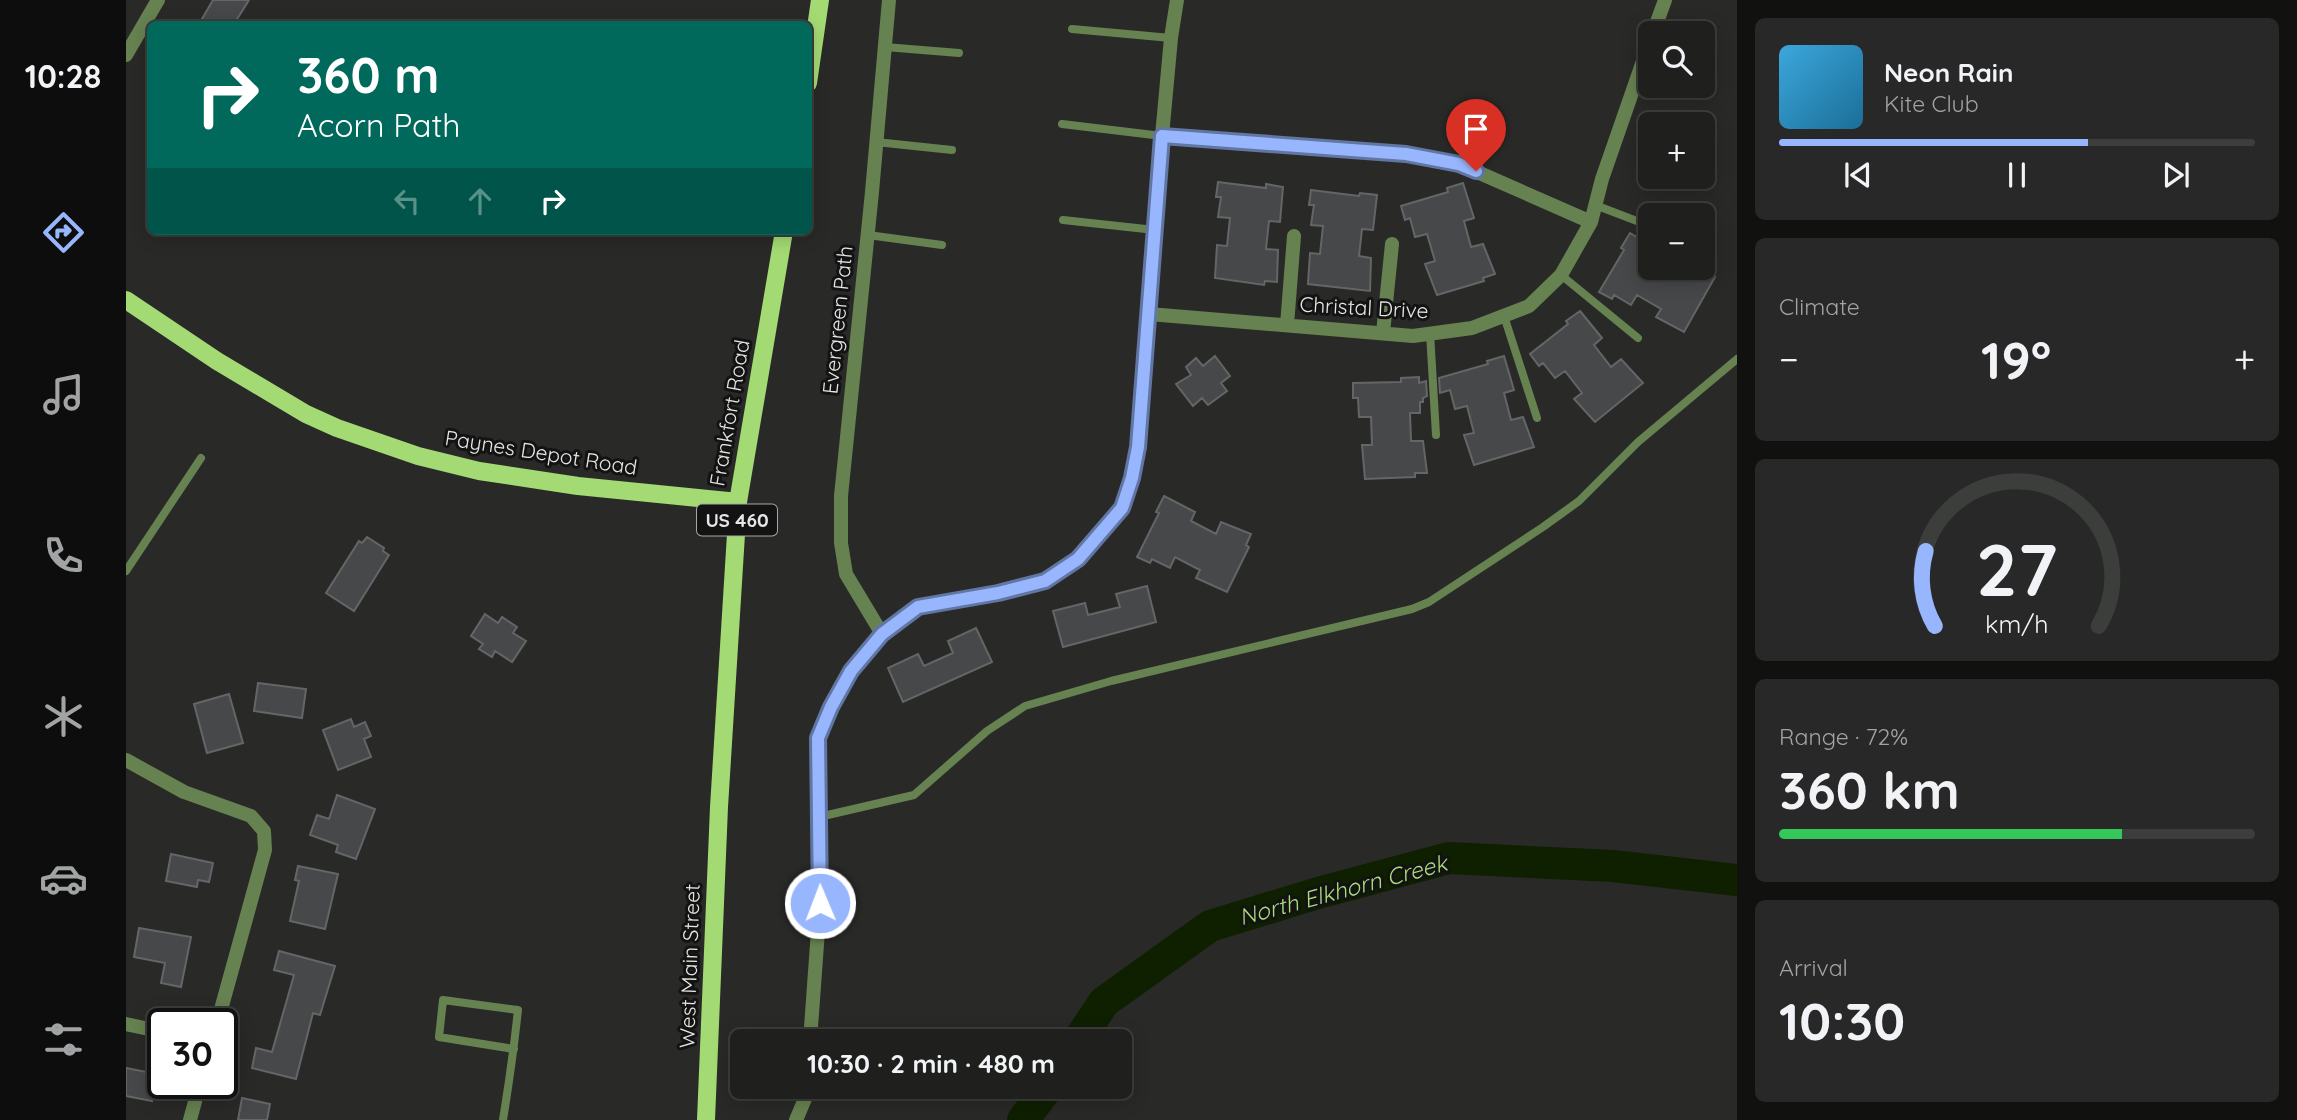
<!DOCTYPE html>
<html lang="en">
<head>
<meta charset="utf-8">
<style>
	:root { --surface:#1f201e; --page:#272827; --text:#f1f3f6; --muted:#a1a3a4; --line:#3c3e3c; --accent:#97b6fd }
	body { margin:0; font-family:Quicksand,sans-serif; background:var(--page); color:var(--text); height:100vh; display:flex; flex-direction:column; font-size:26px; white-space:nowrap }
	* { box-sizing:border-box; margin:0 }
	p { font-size:23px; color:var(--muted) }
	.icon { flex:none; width:38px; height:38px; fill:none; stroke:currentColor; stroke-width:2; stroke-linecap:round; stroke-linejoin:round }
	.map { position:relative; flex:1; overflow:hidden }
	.details { display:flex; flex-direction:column; gap:18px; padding:18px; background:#111210; width:560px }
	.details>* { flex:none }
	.guide { position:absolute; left:21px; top:21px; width:665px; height:214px; border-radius:10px; box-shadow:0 4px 18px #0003,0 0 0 2px var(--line); background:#00695c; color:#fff; overflow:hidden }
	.tools { position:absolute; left:1512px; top:21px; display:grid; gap:14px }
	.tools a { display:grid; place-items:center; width:77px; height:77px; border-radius:10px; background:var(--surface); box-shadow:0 4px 18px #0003,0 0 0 2px var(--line); font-size:35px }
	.speed { position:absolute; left:21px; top:1008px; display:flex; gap:14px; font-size:35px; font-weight:700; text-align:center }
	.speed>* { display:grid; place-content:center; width:91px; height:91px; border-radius:50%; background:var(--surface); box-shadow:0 4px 18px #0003,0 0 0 2px var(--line); line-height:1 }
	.speed .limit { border:4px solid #111; border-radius:10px; background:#fff; color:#111 }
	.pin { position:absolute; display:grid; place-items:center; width:60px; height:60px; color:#fff; margin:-72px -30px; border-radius:50% 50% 50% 0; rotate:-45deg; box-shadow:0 0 7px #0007 }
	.pin .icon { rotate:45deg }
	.me { position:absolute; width:77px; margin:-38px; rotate:359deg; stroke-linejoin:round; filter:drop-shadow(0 0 5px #0008) }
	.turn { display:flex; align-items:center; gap:24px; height:147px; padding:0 35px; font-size:32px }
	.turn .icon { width:91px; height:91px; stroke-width:2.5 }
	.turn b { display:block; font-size:49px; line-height:60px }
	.lanes { display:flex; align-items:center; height:66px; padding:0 35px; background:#0003; justify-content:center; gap:35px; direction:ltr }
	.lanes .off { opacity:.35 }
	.big { font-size:52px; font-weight:700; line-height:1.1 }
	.details .tile { flex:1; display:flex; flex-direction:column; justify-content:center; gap:10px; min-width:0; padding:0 24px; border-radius:10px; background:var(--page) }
	.details .dial { align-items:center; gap:0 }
	.dial svg { height:182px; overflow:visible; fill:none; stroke:var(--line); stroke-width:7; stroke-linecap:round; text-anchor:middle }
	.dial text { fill:var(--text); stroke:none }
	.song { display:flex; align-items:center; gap:21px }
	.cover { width:84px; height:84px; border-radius:10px; background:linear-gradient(135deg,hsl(200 70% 55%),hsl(200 70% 35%)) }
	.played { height:7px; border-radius:4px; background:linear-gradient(90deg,var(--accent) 65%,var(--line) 65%) }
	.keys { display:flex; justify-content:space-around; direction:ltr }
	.heat { display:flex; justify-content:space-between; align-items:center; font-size:38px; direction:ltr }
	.charge { height:10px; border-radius:5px; background:linear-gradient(90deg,#34c759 72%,var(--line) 0) }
	.trip { position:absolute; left:604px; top:1029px; width:402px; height:70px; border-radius:10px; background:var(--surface); box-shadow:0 4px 18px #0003,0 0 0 2px var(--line); font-weight:700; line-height:70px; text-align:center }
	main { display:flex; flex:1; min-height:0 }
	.dock { display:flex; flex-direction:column; width:126px; justify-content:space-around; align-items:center; background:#0c0d0c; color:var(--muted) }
	.dock .icon { width:49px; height:49px }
	.dock .active { color:var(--accent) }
	.dock b { font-size:32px; color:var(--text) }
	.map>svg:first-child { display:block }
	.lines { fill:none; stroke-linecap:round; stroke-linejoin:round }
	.river { stroke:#0e2000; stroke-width:32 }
	.building { fill:#47484a; stroke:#636567; stroke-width:2 }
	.service { stroke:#678251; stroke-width:8 }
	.minor { stroke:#678251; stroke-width:14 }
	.primary { stroke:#a4da73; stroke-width:18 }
	.route-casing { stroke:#6276a4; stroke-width:18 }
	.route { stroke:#97b6fd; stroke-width:12 }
	.labels { text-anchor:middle; stroke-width:6; stroke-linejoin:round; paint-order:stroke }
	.shield { fill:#121312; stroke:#a6a7a6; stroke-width:2 }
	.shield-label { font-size:19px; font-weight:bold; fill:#e6e7e5 }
	.street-label { font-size:21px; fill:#e6e7e5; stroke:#121312 }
	.water-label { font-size:23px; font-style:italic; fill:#a9de7a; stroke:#121312 }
</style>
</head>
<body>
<main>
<nav class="dock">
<b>10:28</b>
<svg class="icon active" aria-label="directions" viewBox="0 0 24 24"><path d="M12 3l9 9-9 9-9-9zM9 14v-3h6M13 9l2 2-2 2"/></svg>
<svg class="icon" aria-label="music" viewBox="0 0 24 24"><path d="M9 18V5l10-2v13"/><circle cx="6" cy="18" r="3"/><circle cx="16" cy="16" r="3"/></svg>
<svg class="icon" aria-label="phone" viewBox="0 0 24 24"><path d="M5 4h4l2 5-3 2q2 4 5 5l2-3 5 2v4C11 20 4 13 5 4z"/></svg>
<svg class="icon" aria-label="climate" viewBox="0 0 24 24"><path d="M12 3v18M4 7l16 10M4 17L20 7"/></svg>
<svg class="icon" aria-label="car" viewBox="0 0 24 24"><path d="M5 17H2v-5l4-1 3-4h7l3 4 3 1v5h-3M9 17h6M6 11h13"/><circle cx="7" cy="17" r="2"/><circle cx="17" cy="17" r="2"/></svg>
<svg class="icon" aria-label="filters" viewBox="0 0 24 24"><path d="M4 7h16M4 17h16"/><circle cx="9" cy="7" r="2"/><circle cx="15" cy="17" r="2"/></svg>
</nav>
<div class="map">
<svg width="1611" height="1120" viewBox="0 0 1611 1120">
	<rect width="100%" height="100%" fill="#292a28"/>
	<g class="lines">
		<!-- river -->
		<path class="river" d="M 952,1041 L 978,1002 L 1084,926 L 1192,893 L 1323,858 L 1487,866 L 1611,880
			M 897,1120 L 922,1087"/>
	</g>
	<!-- building -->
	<path class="building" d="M 87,0 L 123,0 L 108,24 L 73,24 Z
		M 1092,182 L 1140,188 L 1140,184 L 1157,187 L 1154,222 L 1143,221 L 1140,249 L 1152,250 L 1151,282 L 1139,281 L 1138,285 L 1089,278 L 1091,245 L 1101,246 L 1104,218 L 1092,217 L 1095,197 L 1090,197 Z
		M 1337,183 L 1348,218 L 1338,221 L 1345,247 L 1357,244 L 1369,274 L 1357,278 L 1358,281 L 1311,295 L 1299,264 L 1309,261 L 1301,234 L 1289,237 L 1284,218 L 1279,220 L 1275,206 L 1322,192 L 1321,188 Z
		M 1185,190 L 1233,196 L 1234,193 L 1251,195 L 1247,230 L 1236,229 L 1233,256 L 1245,258 L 1244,291 L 1182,284 L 1184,253 L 1194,254 L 1197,226 L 1185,225 L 1188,205 L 1183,205 Z
		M 1504,233 L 1524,245 L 1524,268 L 1543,268 L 1553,274 L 1557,268 L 1573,268 L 1589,277 L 1558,332 L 1530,317 L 1535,309 L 1511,295 L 1505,305 L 1488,295 L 1486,299 L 1473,292 L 1498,250 L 1495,248 Z
		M 1454,311 L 1476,338 L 1468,345 L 1485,367 L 1495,359 L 1517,383 L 1469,422 L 1448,399 L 1456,393 L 1439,371 L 1429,378 L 1417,363 L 1413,366 L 1404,354 L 1442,324 L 1440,321 Z
		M 1089,356 L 1104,376 L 1095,383 L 1101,391 L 1082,405 L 1076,398 L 1067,406 L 1050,384 L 1065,375 L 1060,367 L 1070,358 L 1077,366 Z
		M 1378,356 L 1388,390 L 1378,393 L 1385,420 L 1397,417 L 1408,447 L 1348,465 L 1338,435 L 1348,433 L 1341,406 L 1329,409 L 1324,390 L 1314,393 L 1313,378 L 1362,364 L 1361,361 Z
		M 1293,377 L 1293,383 L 1300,381 L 1301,396 L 1297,398 L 1297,402 L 1294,402 L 1294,413 L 1284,413 L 1285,441 L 1297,441 L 1301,473 L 1289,473 L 1289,477 L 1239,479 L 1236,445 L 1246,445 L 1245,417 L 1233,417 L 1232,398 L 1227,398 L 1227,383 L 1275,382 L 1275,378 Z
		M 1038,496 L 1069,512 L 1065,521 L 1090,534 L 1095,522 L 1125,534 L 1120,545 L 1123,547 L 1101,592 L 1070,578 L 1074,570 L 1049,557 L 1044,568 L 1026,559 L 1024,563 L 1011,557 L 1033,513 L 1030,512 Z
		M 241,537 L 258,548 L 257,551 L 263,555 L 228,611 L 200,593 L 233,541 L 236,543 Z
		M 1021,586 L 1030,622 L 937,647 L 927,611 L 959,603 L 962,615 L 994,607 L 990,594 Z
		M 359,614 L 372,623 L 376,617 L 391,627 L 387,633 L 400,641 L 386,662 L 369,651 L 366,657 L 353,649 L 357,644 L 345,636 Z
		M 850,628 L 866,662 L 777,702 L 762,668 L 792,654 L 798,666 L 827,653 L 822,641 Z
		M 132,683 L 180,689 L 176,718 L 128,711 Z
		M 103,694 L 117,743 L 81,753 L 68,704 Z
		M 225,719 L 228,727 L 239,722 L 245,736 L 238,739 L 245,757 L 212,770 L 197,730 Z
		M 211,795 L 249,809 L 230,859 L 210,852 L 212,845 L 184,835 L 191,815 L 203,819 Z
		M 45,854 L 87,863 L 83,882 L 72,880 L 71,887 L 40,881 Z
		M 172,866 L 212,874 L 199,929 L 164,921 L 173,881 L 169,880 Z
		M 13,928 L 65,937 L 55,987 L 35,983 L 39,963 L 8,957 Z
		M 153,951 L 209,966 L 194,1015 L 187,1013 L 170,1079 L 126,1068 L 130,1048 L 146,1052 L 168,975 L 148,970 Z
		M 0,1068 L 31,1074 L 26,1101 L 0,1096 Z
		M 116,1098 L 144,1104 L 141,1120 L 112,1120 Z"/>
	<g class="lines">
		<!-- service -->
		<path class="service" d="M 946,29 L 1045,38
			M 759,47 L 833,53
			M 936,124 L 1036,136
			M 750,142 L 826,150
			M 1469,205 L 1524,226
			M 937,220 L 1029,230
			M 742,235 L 816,245
			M 1435,275 L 1512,338
			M 1378,316 L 1411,418
			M 1304,333 L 1310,435
			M 0,571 L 75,458
			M 693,817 L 788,795 L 861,731 L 899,706 L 985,681 L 1286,609 L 1303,602 L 1417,527 L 1453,501 L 1512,442 L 1611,359
			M 377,1120 C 383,1083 388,1047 392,1010 L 317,1000 L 313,1037 L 388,1049"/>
		<!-- minor -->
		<path class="minor" d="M 1527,33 L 1539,0
			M 0,55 L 32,0
			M 1036,136 L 1280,154 L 1333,164 L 1465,222
			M 1023,314 L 1287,336 L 1346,328 L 1403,306 L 1435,275 L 1465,222 L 1476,179 L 1524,41
			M 1161,325 L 1168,236
			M 1257,333 L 1266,244
			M 756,634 L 720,574 L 715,543 L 715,496 L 746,192 L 763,0
			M 0,760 L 58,792 L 125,816 L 138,831 L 139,850 L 91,1024
			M 0,1024 L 37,1032
			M 684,1041 L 694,903 L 692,738 L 705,707 L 725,671 L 756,634 L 792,607 L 872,593 L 919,581 L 952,559 L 996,508 L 1006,478 L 1011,447 L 1036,136 L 1045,38 L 1051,0
			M 64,1120 L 74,1083
			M 670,1120 L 684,1087"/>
		<!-- primary -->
		<path class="primary" d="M 682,83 L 694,0
			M 0,300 L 91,361 L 180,414 L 211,428 L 292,456 L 353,471 L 452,486 L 612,502
			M 580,1120 L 593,807 L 612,502 L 658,231"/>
	</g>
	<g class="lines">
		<defs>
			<path id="route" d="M 694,903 L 692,738 L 705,707 L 725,671 L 756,634 L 792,607 L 872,593 L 919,581 L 952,559 L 996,508 L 1006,478 L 1012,447 L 1036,136 L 1280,154 L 1333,164 L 1350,171"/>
		</defs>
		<!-- route casing -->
		<use href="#route" class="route-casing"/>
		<!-- route -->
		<use href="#route" class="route"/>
	</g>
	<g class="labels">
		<!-- shield labels -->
		<rect class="shield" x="571" y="504.5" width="80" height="31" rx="5"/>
		<g class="shield-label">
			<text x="611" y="527">US 460</text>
		</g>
		<!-- street labels -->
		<g class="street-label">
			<text transform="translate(1238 308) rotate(3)" y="7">Christal Drive</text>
			<text transform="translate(712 320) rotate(-84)" y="7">Evergreen Path</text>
			<text transform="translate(604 413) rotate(-80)" y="7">Frankfort Road</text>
			<text transform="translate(415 453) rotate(9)" y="7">Paynes Depot Road</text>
			<text transform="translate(564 966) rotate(-88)" y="7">West Main Street</text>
		</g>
		<!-- water labels -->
		<g class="water-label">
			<text transform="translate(1217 890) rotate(-15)" y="8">North Elkhorn Creek</text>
		</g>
	</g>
</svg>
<div class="tools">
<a><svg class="icon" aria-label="search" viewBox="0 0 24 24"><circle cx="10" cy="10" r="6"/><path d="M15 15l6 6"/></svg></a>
<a>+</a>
<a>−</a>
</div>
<div class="speed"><div class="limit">30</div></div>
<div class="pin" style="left:1350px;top:171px;background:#d93025"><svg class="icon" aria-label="arrive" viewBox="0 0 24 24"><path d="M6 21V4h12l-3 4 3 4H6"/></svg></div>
<svg class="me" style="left:694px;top:903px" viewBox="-20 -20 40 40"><circle r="17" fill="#97b6fd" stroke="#fff" stroke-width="3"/><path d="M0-11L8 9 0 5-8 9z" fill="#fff"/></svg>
<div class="trip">10:30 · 2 min · 480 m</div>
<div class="guide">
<div class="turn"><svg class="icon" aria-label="right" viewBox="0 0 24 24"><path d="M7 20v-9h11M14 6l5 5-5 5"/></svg><div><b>360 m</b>Acorn Path</div></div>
<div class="lanes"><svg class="icon off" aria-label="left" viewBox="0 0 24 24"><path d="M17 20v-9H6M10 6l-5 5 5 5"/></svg><svg class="icon off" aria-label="ahead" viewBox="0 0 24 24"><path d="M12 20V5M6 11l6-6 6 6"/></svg><svg class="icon" aria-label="right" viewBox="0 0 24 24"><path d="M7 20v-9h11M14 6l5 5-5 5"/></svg></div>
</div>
</div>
<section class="details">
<div class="tile">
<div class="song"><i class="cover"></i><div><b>Neon Rain</b><p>Kite Club</p></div></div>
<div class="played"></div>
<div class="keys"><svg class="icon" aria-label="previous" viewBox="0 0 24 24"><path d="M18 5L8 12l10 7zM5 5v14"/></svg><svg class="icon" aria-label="pause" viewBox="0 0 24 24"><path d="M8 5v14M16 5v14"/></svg><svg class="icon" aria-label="next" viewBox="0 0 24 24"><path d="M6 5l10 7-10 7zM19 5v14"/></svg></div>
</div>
<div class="tile"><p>Climate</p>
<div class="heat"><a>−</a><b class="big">19°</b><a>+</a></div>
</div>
<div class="tile dial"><svg viewBox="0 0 100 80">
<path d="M14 69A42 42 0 1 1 86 69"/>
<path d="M14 69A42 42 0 0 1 10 36" stroke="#97b6fd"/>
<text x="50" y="56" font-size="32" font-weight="700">27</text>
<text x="50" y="72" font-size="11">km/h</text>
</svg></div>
<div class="tile"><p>Range · 72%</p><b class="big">360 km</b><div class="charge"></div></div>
<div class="tile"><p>Arrival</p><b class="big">10:30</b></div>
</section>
</main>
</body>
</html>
